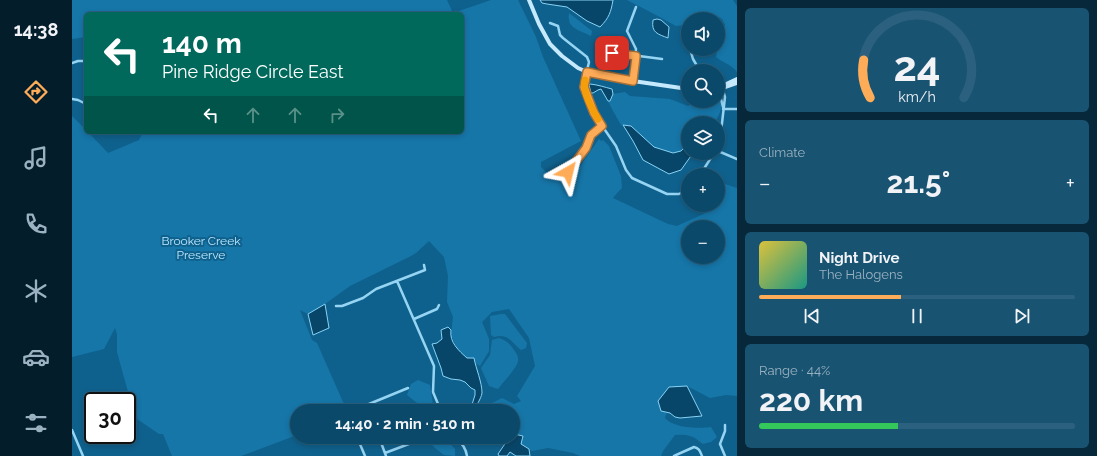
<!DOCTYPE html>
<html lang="en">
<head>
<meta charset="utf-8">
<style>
	:root { --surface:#0b496a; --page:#195372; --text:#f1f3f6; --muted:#9ab2c1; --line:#2b617e; --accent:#ffac58 }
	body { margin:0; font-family:Raleway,sans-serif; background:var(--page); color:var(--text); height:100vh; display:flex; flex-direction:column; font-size:15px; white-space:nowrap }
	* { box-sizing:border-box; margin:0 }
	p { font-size:13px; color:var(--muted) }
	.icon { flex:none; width:22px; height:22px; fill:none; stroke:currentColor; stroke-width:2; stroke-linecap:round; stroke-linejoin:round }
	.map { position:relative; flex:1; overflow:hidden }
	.details { display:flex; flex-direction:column; gap:8px; padding:8px; background:#06283a; width:360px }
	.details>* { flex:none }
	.top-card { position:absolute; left:12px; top:12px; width:380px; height:122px; border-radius:6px; box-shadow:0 2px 6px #0003,0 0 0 1px var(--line); background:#00695c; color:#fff; overflow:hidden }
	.tools { position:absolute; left:609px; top:12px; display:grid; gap:8px }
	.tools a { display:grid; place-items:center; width:44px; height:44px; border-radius:50%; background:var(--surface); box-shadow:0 2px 6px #0003,0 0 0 1px var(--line); font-size:20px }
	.speed { position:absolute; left:12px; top:392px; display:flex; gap:8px; font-size:20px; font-weight:700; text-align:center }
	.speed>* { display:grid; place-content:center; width:52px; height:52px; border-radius:50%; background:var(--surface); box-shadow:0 2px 6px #0003,0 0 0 1px var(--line); line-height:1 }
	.speed .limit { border:2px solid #111; border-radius:6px; background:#fff; color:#111 }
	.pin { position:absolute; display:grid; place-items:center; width:34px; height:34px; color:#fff; margin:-17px; border-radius:8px; box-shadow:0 2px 6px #0006 }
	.me { position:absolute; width:44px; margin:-22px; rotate:37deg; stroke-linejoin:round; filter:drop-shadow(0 0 3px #0008) }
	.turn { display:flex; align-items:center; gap:14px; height:84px; padding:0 12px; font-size:18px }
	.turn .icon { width:52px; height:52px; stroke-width:2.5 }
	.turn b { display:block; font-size:28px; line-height:34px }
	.lanes { display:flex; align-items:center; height:38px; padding:0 12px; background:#0003; justify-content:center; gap:20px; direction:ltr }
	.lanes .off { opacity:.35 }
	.big { font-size:30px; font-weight:700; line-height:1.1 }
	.details .tile { flex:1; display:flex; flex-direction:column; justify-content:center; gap:6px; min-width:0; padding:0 14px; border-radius:6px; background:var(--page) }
	.details .dial { align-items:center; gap:0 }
	.dial svg { height:104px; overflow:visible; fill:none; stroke:var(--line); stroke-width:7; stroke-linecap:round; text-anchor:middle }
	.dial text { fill:var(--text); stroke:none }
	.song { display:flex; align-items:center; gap:12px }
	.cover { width:48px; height:48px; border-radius:6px; background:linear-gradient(135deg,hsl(50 70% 55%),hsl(170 70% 35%)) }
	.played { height:4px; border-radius:2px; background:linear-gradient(90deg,var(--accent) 45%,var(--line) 45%) }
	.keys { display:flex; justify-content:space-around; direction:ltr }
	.heat { display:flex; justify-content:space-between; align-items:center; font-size:22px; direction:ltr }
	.charge { height:6px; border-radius:3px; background:linear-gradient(90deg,#34c759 44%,var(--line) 0) }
	.trip { position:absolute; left:218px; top:404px; width:230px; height:40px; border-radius:20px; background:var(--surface); box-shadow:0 2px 6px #0003,0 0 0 1px var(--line); font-weight:700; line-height:40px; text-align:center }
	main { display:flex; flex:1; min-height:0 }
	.dock { display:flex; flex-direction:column; width:72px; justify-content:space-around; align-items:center; background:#041d2a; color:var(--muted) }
	.dock .icon { width:28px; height:28px }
	.dock .active { color:var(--accent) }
	.dock b { font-size:18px; color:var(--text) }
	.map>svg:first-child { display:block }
	.green { fill:#1676a8; fill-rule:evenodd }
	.water { fill:#084669; stroke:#87d3f7 }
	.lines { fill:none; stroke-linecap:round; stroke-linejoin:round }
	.street { stroke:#96d4f3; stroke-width:2.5 }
	.secondary { stroke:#c5e9fd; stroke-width:4 }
	.route-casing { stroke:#a67039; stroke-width:10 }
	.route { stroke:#ffac58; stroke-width:7 }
	.slow { stroke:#f59e0b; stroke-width:7 }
	.labels { text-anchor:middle; stroke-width:4; stroke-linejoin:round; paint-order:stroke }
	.park-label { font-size:12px; fill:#bde8fe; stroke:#0f618d }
</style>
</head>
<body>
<main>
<nav class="dock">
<b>14:38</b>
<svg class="icon active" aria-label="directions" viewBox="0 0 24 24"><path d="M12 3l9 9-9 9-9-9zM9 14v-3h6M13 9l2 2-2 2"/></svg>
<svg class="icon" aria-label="music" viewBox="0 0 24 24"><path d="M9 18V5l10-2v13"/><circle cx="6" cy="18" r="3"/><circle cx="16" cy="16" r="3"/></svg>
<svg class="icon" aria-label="phone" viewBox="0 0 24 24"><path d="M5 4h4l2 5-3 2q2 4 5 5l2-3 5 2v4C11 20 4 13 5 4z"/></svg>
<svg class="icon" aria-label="climate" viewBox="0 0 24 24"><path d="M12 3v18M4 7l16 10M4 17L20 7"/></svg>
<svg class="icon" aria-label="car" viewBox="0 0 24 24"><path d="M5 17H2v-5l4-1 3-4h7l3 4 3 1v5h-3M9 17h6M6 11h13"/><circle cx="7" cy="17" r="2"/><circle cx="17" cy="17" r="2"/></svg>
<svg class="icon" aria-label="filters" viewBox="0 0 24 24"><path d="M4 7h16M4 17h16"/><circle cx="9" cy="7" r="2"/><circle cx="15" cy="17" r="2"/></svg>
</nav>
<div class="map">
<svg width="665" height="456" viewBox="0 0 665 456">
	<rect width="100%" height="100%" fill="#0f618d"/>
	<!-- green -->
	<path class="green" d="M 0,0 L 375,0 L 381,13 L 419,0 L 446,0 L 464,37 L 471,57 L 509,141 L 469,162 L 469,167 L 477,175 L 497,182 L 527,139 L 529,141 L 531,140 L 537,146 L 549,176 L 550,188 L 545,193 L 541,198 L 596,224 L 605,226 L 638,211 L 640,205 L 646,205 L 646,192 L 653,184 L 665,188 L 665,396 L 654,395 L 638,398 L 615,386 L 603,387 L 593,418 C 601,428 627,429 639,427 L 645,437 L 639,442 L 631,444 C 621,436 617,434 603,435 L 591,451 L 589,456 L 508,456 L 501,453 L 476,448 L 460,451 L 435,437 L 441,437 L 441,411 L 418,411 L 420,403 L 430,398 L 442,404 L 449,401 L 445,396 L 463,366 L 457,338 L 437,309 L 420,312 L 410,322 L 417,339 L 417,351 L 408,366 L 387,353 L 379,335 L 381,317 L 375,302 L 376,276 L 372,257 L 357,241 L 344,253 L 339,256 L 278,286 L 253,304 L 236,314 L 228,310 L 240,340 L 245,343 L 275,411 L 225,411 L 225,435 L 169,456 L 100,456 L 91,434 L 87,434 L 65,419 L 61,410 L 45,352 L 45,334 L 43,328 L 32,349 L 0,357 L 0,116 L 14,130 L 14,132 L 16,132 L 36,153 L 67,140 L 70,134 L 76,132 L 390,132 L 390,14 L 14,14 L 14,37 L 0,39 ZM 616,227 L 646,227 L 646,257 L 616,257 Z
		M 555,0 L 661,0 L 665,6 L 665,72 C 659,64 651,63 644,57 L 645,51 L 649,45 L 648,40 L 652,30 L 653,25 L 650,19 L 640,13 L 629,12 L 616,19 L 612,25 L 604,26 L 586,16 Z
		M 497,13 L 520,31 L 519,36 C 512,32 497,29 497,19 C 496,17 497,15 497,13 Z
		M 553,92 L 558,96 L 598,99 L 616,106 L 625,101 L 646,101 L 646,98 C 653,105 647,116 642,123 L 616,123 L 616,144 L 609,151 L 601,153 L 582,147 L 559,126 L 549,125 L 540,109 L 536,101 L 538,101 L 541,94 Z
		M 429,314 L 433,314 L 455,343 L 454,348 L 449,350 C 439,342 436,333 422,337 L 419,335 L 418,316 Z
		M 427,338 C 434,340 438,344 442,350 C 444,353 447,357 446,361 C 445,368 431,382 426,389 L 417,386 L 409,368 L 418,355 L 420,340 Z
		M 346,380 L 358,385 L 361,405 L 357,409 L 349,406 L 335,395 L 339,384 Z
		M 352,437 L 372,437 L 383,449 L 383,456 L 372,455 L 363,448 Z"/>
	<!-- water -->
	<path class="water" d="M 468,0 L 541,0 C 539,12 537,18 528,27 L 515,21 L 495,7 L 475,4 L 470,3 Z
		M 585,19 L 589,20 L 597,27 L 596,38 C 586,34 579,33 581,20 Z
		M 518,84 C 527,85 532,87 540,89 L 541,94 L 538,101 L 536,101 L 529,89 L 526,90 L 521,93 L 519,93 L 517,85 Z
		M 551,125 L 559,126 L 582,147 L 601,153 L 609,151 L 616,144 L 616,153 L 621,153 L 609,170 L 597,174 L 571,160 L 561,141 Z
		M 253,304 L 257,328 L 241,335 L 236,314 Z
		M 376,327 L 379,330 C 377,342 387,351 395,358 L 402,358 C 404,369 410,382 410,393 C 409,399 404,406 401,411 L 398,411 L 403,395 L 403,390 L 399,388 L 393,382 L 388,380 L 379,379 L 371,376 L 369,368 L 360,344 L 365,343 L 370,339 L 369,330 Z
		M 615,386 L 630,416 L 608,418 L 603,417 L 598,413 L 589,411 L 586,401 L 597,387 Z
		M 442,434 L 451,436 L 449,444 L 457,449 L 458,456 L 444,456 L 438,452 L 435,456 L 427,456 L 426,454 L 437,438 L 441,437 Z"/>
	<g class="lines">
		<!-- street -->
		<path class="street" d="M 478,23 L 486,26 L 488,35 L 491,38 L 515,57 L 517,62 L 512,83 L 517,101 L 526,120 L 544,146 L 554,170 L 560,178 L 595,194 L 607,194 L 616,189
			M 618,49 L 621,59 L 628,71
			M 529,51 L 590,59
			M 0,63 L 6,61 L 14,61
			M 561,81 L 564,49 L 555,31 L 564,7
			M 646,82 L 648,87 L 651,90 L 653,97 L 649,132 L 646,142
			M 648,87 L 647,91 L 651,107
			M 0,99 L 6,100 L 14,104
			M 651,109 L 665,109
			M 646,151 L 665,159
			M 496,172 L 514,148 L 519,135 L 530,126
			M 628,175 L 642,153
			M 325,281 L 362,366 L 361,392 L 369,411
			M 264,306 L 270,306 L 291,298 L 304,289 L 353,270 L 352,265
			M 342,319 L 365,309 L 367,305
			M 280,411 L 336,388
			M 326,411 L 331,409 L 333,406
			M 0,430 L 11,456
			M 285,437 L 293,456
			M 307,437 L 314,456
			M 383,437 C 389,442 394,448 395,456
			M 313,453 L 350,439
			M 602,456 L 622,447 C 627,448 628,451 630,456
			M 653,456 L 648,444 L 653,431 L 653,425"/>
		<!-- secondary -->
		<path class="secondary" d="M 457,0 L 467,24 L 478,44 L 490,56 L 506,68 L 515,72 L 561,81 L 616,89
			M 650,86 L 665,79
			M 646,87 L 653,87 L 665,83"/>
	</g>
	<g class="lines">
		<defs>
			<path id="route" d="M 496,172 L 514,148 L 519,135 L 530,126 L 522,113 L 512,87 L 515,72 L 561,81 L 564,56 L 540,53"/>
		</defs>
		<!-- route casing -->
		<use href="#route" class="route-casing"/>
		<!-- route -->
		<use href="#route" class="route"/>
		<!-- slow -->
		<path class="slow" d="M 513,80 C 510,91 520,109 526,119"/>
	</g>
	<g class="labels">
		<!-- park labels -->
		<g class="park-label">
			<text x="129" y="245">Brooker Creek<tspan x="129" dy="14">Preserve</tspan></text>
		</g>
	</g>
</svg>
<div class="tools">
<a><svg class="icon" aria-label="sound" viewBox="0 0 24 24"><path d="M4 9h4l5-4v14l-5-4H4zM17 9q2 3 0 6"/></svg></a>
<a><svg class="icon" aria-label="search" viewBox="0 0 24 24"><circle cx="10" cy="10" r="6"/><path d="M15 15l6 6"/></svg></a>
<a><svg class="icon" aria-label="layers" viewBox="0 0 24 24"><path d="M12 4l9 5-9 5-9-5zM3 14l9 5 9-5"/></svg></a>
<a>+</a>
<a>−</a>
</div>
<div class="speed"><div class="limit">30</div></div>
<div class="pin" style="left:540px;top:53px;background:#d93025"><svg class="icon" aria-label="arrive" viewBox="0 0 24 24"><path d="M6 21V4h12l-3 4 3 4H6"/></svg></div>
<svg class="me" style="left:496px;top:172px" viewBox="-20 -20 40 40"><path d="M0-17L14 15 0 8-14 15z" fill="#ffac58" stroke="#fff" stroke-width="4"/></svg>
<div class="trip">14:40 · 2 min · 510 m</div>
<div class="top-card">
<div class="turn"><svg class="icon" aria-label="left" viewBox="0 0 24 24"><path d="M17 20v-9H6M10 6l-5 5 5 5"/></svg><div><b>140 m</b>Pine Ridge Circle East</div></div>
<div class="lanes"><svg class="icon" aria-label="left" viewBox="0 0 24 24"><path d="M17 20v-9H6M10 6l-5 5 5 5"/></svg><svg class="icon off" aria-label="ahead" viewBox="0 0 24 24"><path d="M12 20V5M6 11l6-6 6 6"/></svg><svg class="icon off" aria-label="ahead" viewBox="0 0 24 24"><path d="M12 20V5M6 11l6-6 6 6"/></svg><svg class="icon off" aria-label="right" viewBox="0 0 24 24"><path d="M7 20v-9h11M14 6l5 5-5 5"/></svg></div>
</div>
</div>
<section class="details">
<div class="tile dial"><svg viewBox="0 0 100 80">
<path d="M14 69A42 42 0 1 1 86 69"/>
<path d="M14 69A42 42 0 0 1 9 40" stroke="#ffac58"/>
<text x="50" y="56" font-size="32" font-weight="700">24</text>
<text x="50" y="72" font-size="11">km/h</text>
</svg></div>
<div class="tile"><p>Climate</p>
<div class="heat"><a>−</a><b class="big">21.5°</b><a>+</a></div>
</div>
<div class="tile">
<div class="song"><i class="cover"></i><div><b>Night Drive</b><p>The Halogens</p></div></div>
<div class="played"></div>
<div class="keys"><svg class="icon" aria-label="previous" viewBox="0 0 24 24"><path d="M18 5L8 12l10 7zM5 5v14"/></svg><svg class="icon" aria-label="pause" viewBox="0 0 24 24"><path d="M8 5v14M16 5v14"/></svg><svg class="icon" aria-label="next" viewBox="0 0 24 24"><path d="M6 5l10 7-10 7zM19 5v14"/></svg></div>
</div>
<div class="tile"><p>Range · 44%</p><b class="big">220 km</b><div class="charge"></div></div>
</section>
</main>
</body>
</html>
